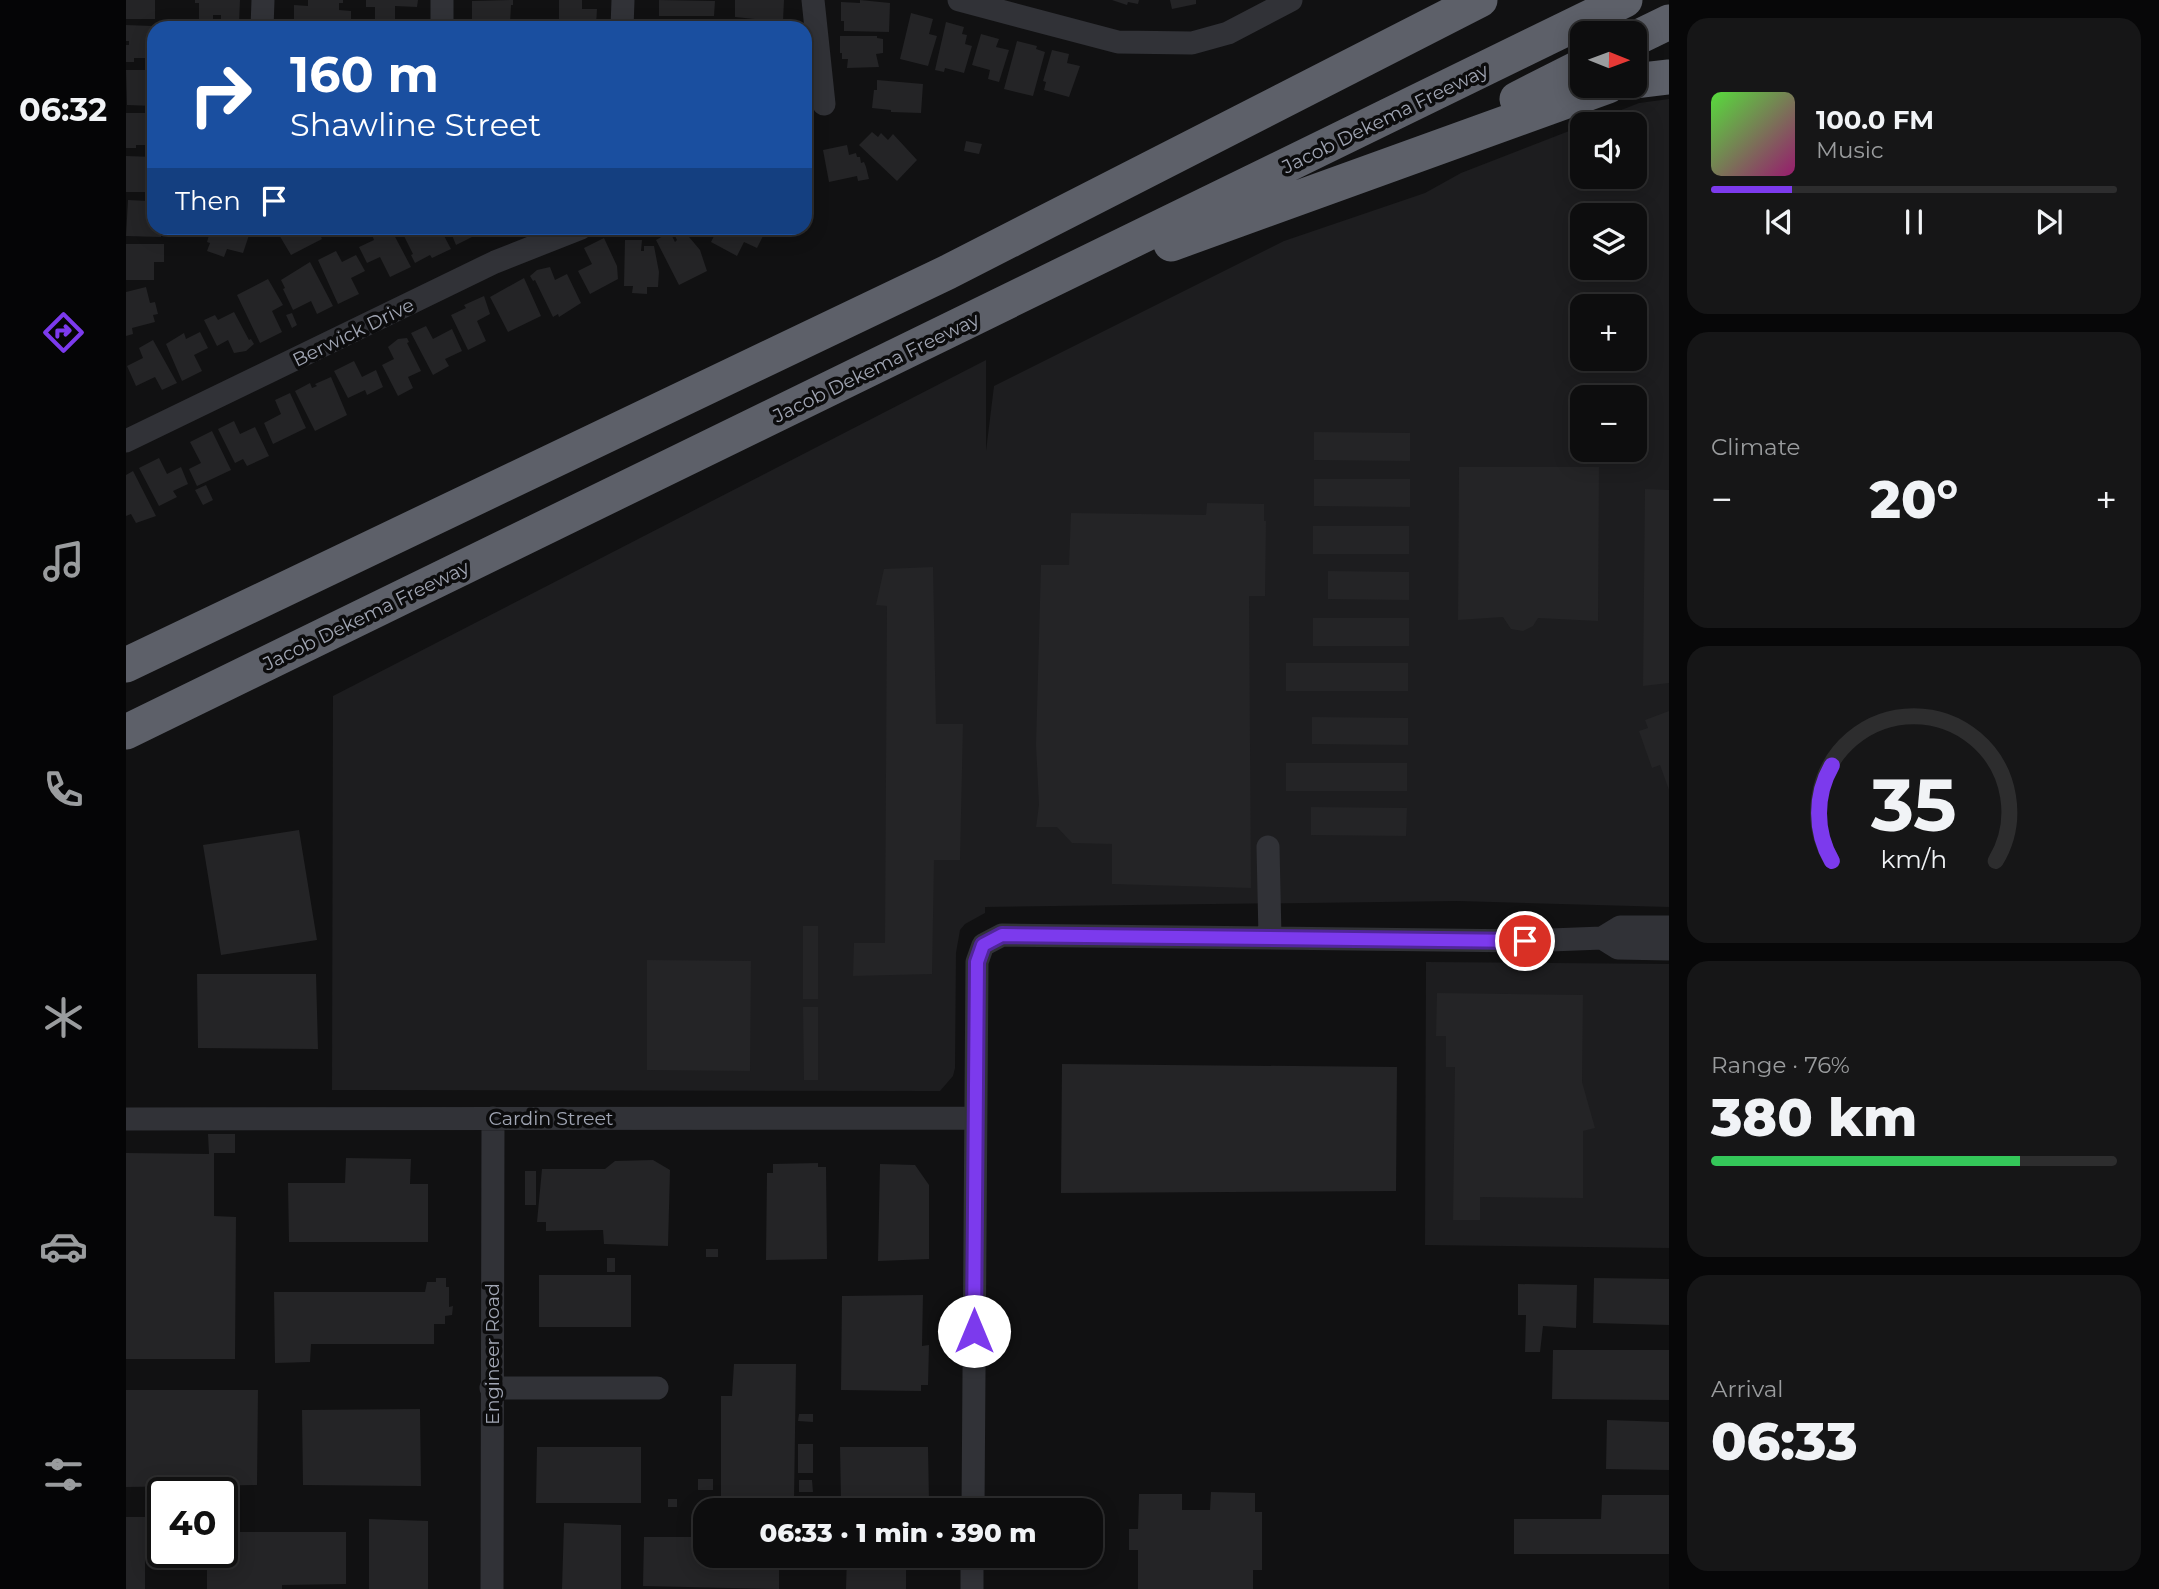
<!DOCTYPE html>
<html lang="en">
<head>
<meta charset="utf-8">
<style>
	:root { --surface:#0d0d0e; --page:#161617; --text:#f1f3f6; --muted:#9a9c9e; --line:#2d2d2e; --accent:#7c3aed }
	body { margin:0; font-family:Montserrat,sans-serif; background:var(--page); color:var(--text); height:100vh; display:flex; flex-direction:column; font-size:26px; white-space:nowrap }
	* { box-sizing:border-box; margin:0 }
	p { font-size:23px; color:var(--muted) }
	.icon { flex:none; width:38px; height:38px; fill:none; stroke:currentColor; stroke-width:2; stroke-linecap:round; stroke-linejoin:round }
	.map { position:relative; flex:1; overflow:hidden }
	.side { display:flex; flex-direction:column; gap:18px; padding:18px; background:#070708; width:490px }
	.side>* { flex:none }
	.banner { position:absolute; left:21px; top:21px; width:665px; height:214px; border-radius:21px; box-shadow:0 4px 18px #0003,0 0 0 2px var(--line); background:#1a4fa0; color:#fff; overflow:hidden }
	.needle { width:46px; rotate:91deg }
	.tools { position:absolute; left:1444px; top:21px; display:grid; gap:14px }
	.tools a { display:grid; place-items:center; width:77px; height:77px; border-radius:14px; background:var(--surface); box-shadow:0 4px 18px #0003,0 0 0 2px var(--line); font-size:35px }
	.speed { position:absolute; left:21px; top:1477px; display:flex; gap:14px; font-size:35px; font-weight:700; text-align:center }
	.speed>* { display:grid; place-content:center; width:91px; height:91px; border-radius:50%; background:var(--surface); box-shadow:0 4px 18px #0003,0 0 0 2px var(--line); line-height:1 }
	.speed .limit { border:4px solid #111; border-radius:10px; background:#fff; color:#111 }
	.pin { position:absolute; display:grid; place-items:center; width:60px; height:60px; color:#fff; margin:-30px; border:4px solid #fff; border-radius:50%; box-shadow:0 2px 7px #0007 }
	.me { position:absolute; width:77px; margin:-38px; rotate:0deg; stroke-linejoin:round; filter:drop-shadow(0 0 5px #0008) }
	.turn { display:flex; align-items:center; gap:24px; height:147px; padding:0 28px; font-size:32px }
	.turn .icon { width:91px; height:91px; stroke-width:2.5 }
	.turn b { display:block; font-size:49px; line-height:60px }
	.then { display:flex; align-items:center; height:66px; padding:0 28px; background:#0003; gap:14px; font-size:26px }
	.big { font-size:52px; font-weight:800; line-height:1.1 }
	.side .widget { flex:1; display:flex; flex-direction:column; justify-content:center; gap:10px; min-width:0; padding:0 24px; border-radius:21px; background:var(--page) }
	.side .dial { align-items:center; gap:0 }
	.dial svg { height:182px; overflow:visible; fill:none; stroke:var(--line); stroke-width:7; stroke-linecap:round; text-anchor:middle }
	.dial text { fill:var(--text); stroke:none }
	.song { display:flex; align-items:center; gap:21px }
	.cover { width:84px; height:84px; border-radius:10px; background:linear-gradient(135deg,hsl(110 70% 55%),hsl(320 70% 35%)) }
	.played { height:7px; border-radius:4px; background:linear-gradient(90deg,var(--accent) 20%,var(--line) 20%) }
	.keys { display:flex; justify-content:space-around; direction:ltr }
	.heat { display:flex; justify-content:space-between; align-items:center; font-size:38px; direction:ltr }
	.charge { height:10px; border-radius:5px; background:linear-gradient(90deg,#34c759 76%,var(--line) 0) }
	.trip { position:absolute; left:567px; top:1498px; width:410px; height:70px; border-radius:21px; background:var(--surface); box-shadow:0 4px 18px #0003,0 0 0 2px var(--line); font-weight:800; line-height:70px; text-align:center }
	main { display:flex; flex:1; min-height:0 }
	.menu { display:flex; flex-direction:column; width:126px; justify-content:space-around; align-items:center; background:#050506; color:var(--muted) }
	.menu .icon { width:49px; height:49px }
	.menu .current { color:var(--accent) }
	.menu b { font-size:32px; color:var(--text) }
	.map>svg:first-child { display:block }
	.built { fill:#1d1d1f; fill-rule:evenodd }
	.building { fill:#242426 }
	.lines { fill:none; stroke-linecap:round; stroke-linejoin:round }
	.minor { stroke:#313237; stroke-width:23 }
	.highway { stroke:#5d6069; stroke-width:35 }
	.route-casing { stroke:#51269a; stroke-width:18 }
	.route { stroke:#7c3aed; stroke-width:12 }
	.labels { text-anchor:middle; stroke-width:7; stroke-linejoin:round; paint-order:stroke }
	.street-label { font-size:19px; fill:#a1a6b4; stroke:#0c0c0d }
</style>
</head>
<body>
<main>
<nav class="menu">
<b>06:32</b>
<svg class="icon current" aria-label="directions" viewBox="0 0 24 24"><path d="M12 3l9 9-9 9-9-9zM9 14v-3h6M13 9l2 2-2 2"/></svg>
<svg class="icon" aria-label="music" viewBox="0 0 24 24"><path d="M9 18V5l10-2v13"/><circle cx="6" cy="18" r="3"/><circle cx="16" cy="16" r="3"/></svg>
<svg class="icon" aria-label="phone" viewBox="0 0 24 24"><path d="M5 4h4l2 5-3 2q2 4 5 5l2-3 5 2v4C11 20 4 13 5 4z"/></svg>
<svg class="icon" aria-label="climate" viewBox="0 0 24 24"><path d="M12 3v18M4 7l16 10M4 17L20 7"/></svg>
<svg class="icon" aria-label="car" viewBox="0 0 24 24"><path d="M5 17H2v-5l4-1 3-4h7l3 4 3 1v5h-3M9 17h6M6 11h13"/><circle cx="7" cy="17" r="2"/><circle cx="17" cy="17" r="2"/></svg>
<svg class="icon" aria-label="filters" viewBox="0 0 24 24"><path d="M4 7h16M4 17h16"/><circle cx="9" cy="7" r="2"/><circle cx="15" cy="17" r="2"/></svg>
</nav>
<div class="map">
<svg width="1543" height="1589" viewBox="0 0 1543 1589">
	<rect width="100%" height="100%" fill="#111112"/>
	<!-- built -->
	<path class="built" d="M 1543,99 L 1543,907 L 1332,901 L 859,907 L 859,913 L 839,924 L 834,930 L 830,953 L 829,1068 L 827,1076 L 814,1091 L 206,1090 L 207,696 L 860,360 L 860,451 L 868,386 L 1158,241 L 1299,193 L 1335,173 L 1456,126 L 1456,177 L 1508,177 L 1508,124 L 1460,124 L 1513,103 ZM 1456,215 L 1508,215 L 1508,268 L 1456,268 ZM 1456,306 L 1508,306 L 1508,359 L 1456,359 ZM 1456,397 L 1508,397 L 1508,450 L 1456,450 Z
		M 1300,962 L 1543,964 L 1543,1248 L 1299,1245 Z"/>
	<!-- building -->
	<path class="building" d="M 0,0 L 29,0 L 29,19 L 0,19 Z
		M 69,0 L 114,0 L 113,22 L 95,19 L 95,15 L 87,15 L 87,23 L 73,23 L 73,3 L 69,3 Z
		M 182,0 L 217,0 L 217,3 L 213,3 L 213,10 L 225,11 L 225,20 L 228,21 L 228,26 L 217,26 L 217,20 L 198,24 L 168,22 L 168,5 L 182,6 Z
		M 240,0 L 292,0 L 291,7 L 269,6 L 269,20 L 249,20 L 249,7 L 240,7 Z
		M 387,0 L 387,5 L 385,5 L 384,23 L 377,23 L 377,20 L 346,22 L 346,1 Z
		M 433,0 L 456,0 L 456,9 L 471,9 L 470,26 L 433,25 Z
		M 533,0 L 589,1 L 588,16 L 533,16 Z
		M 609,0 L 658,0 L 657,21 L 644,20 L 644,23 L 639,23 L 639,20 L 609,17 Z
		M 734,0 L 764,3 L 763,32 L 718,31 L 718,21 L 715,21 L 715,2 L 734,3 Z
		M 986,0 L 1013,0 L 1012,4 L 1002,2 L 1001,5 Z
		M 1044,0 L 1070,0 L 1070,4 L 1046,9 Z
		M 785,13 L 807,19 L 803,34 L 811,36 L 802,66 L 774,59 Z
		M 549,20 L 573,20 L 573,28 L 549,28 Z
		M 820,22 L 838,27 L 836,34 L 841,35 L 839,44 L 846,46 L 838,73 L 819,68 L 818,72 L 809,70 Z
		M 0,25 L 26,26 L 25,29 L 28,29 L 25,58 L 8,58 L 8,62 L 0,62 L 0,45 L 3,45 L 3,41 L 0,41 Z
		M 855,34 L 873,39 L 870,47 L 883,50 L 873,82 L 862,79 L 864,70 L 846,65 Z
		M 714,36 L 751,36 L 751,38 L 757,39 L 757,53 L 750,54 L 753,67 L 721,68 L 722,59 L 716,59 L 716,53 L 714,53 Z
		M 891,41 L 911,46 L 910,49 L 919,52 L 907,96 L 878,89 Z
		M 926,50 L 943,54 L 941,63 L 954,66 L 943,97 L 918,90 L 920,82 L 917,81 Z
		M 0,70 L 28,70 L 28,82 L 23,82 L 23,88 L 28,88 L 28,106 L 1,105 Z
		M 751,80 L 797,84 L 795,113 L 765,112 L 765,110 L 746,108 L 748,90 L 751,90 Z
		M 0,113 L 28,113 L 28,131 L 24,131 L 24,145 L 10,145 L 10,148 L 0,148 Z
		M 746,132 L 752,137 L 755,133 L 762,140 L 767,134 L 791,160 L 771,181 L 733,145 Z
		M 840,141 L 856,144 L 853,154 L 838,151 Z
		M 721,145 L 723,155 L 730,153 L 731,157 L 734,157 L 735,163 L 738,162 L 740,167 L 743,179 L 732,181 L 731,176 L 703,182 L 697,150 Z
		M 0,156 L 28,157 L 28,177 L 22,177 L 21,192 L 0,192 Z
		M 25,199 L 28,200 L 28,228 L 35,228 L 35,237 L 0,236 L 2,200 L 22,201 L 22,216 L 25,216 Z
		M 85,228 L 111,228 L 110,231 L 123,235 L 117,253 L 101,249 L 98,257 L 81,251 L 84,243 L 81,242 Z
		M 149,228 L 191,228 L 196,239 L 165,255 Z
		M 259,228 L 261,233 L 266,231 L 285,267 L 264,277 L 254,257 L 241,263 L 233,247 L 248,240 L 246,235 Z
		M 274,228 L 314,228 L 325,249 L 306,258 L 304,255 L 289,263 L 285,255 L 287,254 Z
		M 323,228 L 341,228 L 346,237 L 330,245 Z
		M 592,228 L 630,228 L 639,232 L 631,248 L 618,242 L 611,256 L 585,242 Z
		M 558,231 L 574,250 L 581,271 L 553,285 L 530,240 L 544,232 L 549,242 L 551,240 L 549,236 Z
		M 478,238 L 491,266 L 492,279 L 464,294 L 452,271 L 466,264 L 458,248 Z
		M 499,240 L 516,240 L 515,251 L 518,251 L 518,246 L 528,246 L 533,272 L 532,287 L 521,287 L 521,294 L 506,293 L 507,286 L 498,286 Z
		M 0,244 L 38,244 L 38,262 L 28,262 L 28,280 L 0,280 Z
		M 210,251 L 216,262 L 230,255 L 239,271 L 225,278 L 233,294 L 212,304 L 192,260 Z
		M 184,262 L 207,306 L 191,314 L 185,301 L 167,310 L 157,289 L 159,288 L 155,280 Z
		M 424,267 L 429,280 L 441,274 L 455,303 L 433,317 L 432,314 L 427,317 L 409,280 L 407,281 L 404,276 L 411,270 Z
		M 398,278 L 415,316 L 382,332 L 364,297 Z
		M 142,279 L 157,305 L 146,311 L 156,332 L 134,343 L 111,295 Z
		M 20,287 L 24,303 L 29,302 L 32,314 L 27,315 L 29,322 L 6,328 L 7,334 L 0,336 L 0,292 Z
		M 358,296 L 364,314 L 351,321 L 360,341 L 342,350 L 325,315 L 340,308 L 338,305 Z
		M 108,312 L 123,340 L 125,339 L 128,344 L 120,351 L 108,353 L 102,340 L 91,346 L 78,320 L 89,315 L 92,320 Z
		M 166,313 L 171,325 L 166,328 L 160,315 Z
		M 300,326 L 307,339 L 326,329 L 336,351 L 319,359 L 323,366 L 307,375 L 285,333 Z
		M 74,332 L 82,348 L 68,355 L 76,371 L 56,381 L 40,344 L 58,333 L 60,339 Z
		M 281,338 L 283,342 L 281,343 L 295,371 L 282,377 L 287,388 L 272,396 L 256,365 L 268,359 L 262,347 L 272,339 Z
		M 27,340 L 51,383 L 36,390 L 29,377 L 10,386 L 1,366 L 17,358 L 13,348 Z
		M 228,361 L 236,377 L 250,370 L 257,387 L 241,395 L 239,390 L 222,398 L 208,371 Z
		M 205,377 L 221,415 L 189,431 L 169,391 L 184,383 L 186,388 L 191,386 L 189,384 Z
		M 164,393 L 180,428 L 147,444 L 138,423 L 155,414 L 149,400 Z
		M 108,421 L 114,434 L 129,427 L 143,456 L 121,466 L 117,459 L 109,463 L 92,429 Z
		M 86,431 L 105,470 L 71,486 L 63,469 L 75,463 L 64,442 Z
		M 1188,432 L 1284,433 L 1284,461 L 1188,460 Z
		M 33,458 L 41,474 L 55,467 L 62,484 L 47,491 L 51,497 L 33,506 L 13,468 Z
		M 1333,467 L 1473,467 L 1472,621 L 1412,618 L 1407,626 L 1397,631 L 1385,629 L 1377,617 L 1332,620 Z
		M 7,471 L 30,516 L 10,523 L 5,514 L 0,516 L 0,475 Z
		M 1188,479 L 1284,479 L 1284,507 L 1188,506 Z
		M 80,485 L 87,500 L 77,505 L 69,490 Z
		M 1519,489 L 1543,490 L 1543,683 L 1517,686 Z
		M 1081,503 L 1138,504 L 1138,521 L 1140,521 L 1139,596 L 1123,596 L 1125,888 L 986,884 L 986,844 L 946,843 L 931,827 L 910,827 L 913,805 L 910,745 L 915,565 L 943,565 L 945,513 L 1080,515 Z
		M 1187,526 L 1283,526 L 1283,554 L 1187,554 Z
		M 807,567 L 810,724 L 837,724 L 834,860 L 808,860 L 806,974 L 727,976 L 728,943 L 759,943 L 761,606 L 750,605 L 758,569 Z
		M 1202,571 L 1283,572 L 1283,600 L 1202,599 Z
		M 1187,618 L 1283,618 L 1283,646 L 1187,646 Z
		M 1160,663 L 1282,663 L 1282,691 L 1160,691 Z
		M 1543,711 L 1543,790 L 1534,765 L 1526,768 L 1513,731 L 1522,728 L 1519,720 Z
		M 1186,717 L 1282,718 L 1282,745 L 1186,744 Z
		M 1160,763 L 1281,763 L 1281,791 L 1160,791 Z
		M 1185,807 L 1281,808 L 1280,836 L 1185,835 Z
		M 173,830 L 191,940 L 95,955 L 77,845 Z
		M 677,926 L 692,926 L 692,999 L 677,999 Z
		M 521,960 L 625,961 L 624,1071 L 521,1070 Z
		M 71,974 L 190,974 L 192,1049 L 72,1048 Z
		M 1311,993 L 1457,995 L 1456,1082 L 1469,1128 L 1457,1131 L 1457,1198 L 1354,1197 L 1354,1220 L 1327,1220 L 1329,1067 L 1320,1067 L 1320,1036 L 1310,1036 Z
		M 677,1007 L 692,1007 L 692,1080 L 678,1080 Z
		M 936,1064 L 1271,1067 L 1270,1191 L 935,1193 Z
		M 82,1134 L 109,1134 L 109,1153 L 88,1153 L 88,1216 L 110,1217 L 109,1359 L 0,1359 L 0,1153 L 83,1154 Z
		M 220,1158 L 285,1159 L 284,1184 L 302,1184 L 302,1242 L 163,1242 L 162,1183 L 219,1183 Z
		M 527,1160 L 544,1170 L 542,1246 L 478,1244 L 477,1230 L 420,1231 L 420,1222 L 411,1222 L 416,1169 L 479,1169 L 489,1161 Z
		M 692,1163 L 692,1167 L 700,1167 L 701,1259 L 640,1260 L 641,1173 L 647,1173 L 647,1164 Z
		M 754,1164 L 789,1165 L 803,1185 L 803,1259 L 752,1261 Z
		M 399,1171 L 410,1171 L 410,1205 L 399,1205 Z
		M 580,1249 L 592,1249 L 592,1257 L 580,1257 Z
		M 481,1258 L 489,1258 L 489,1272 L 481,1272 Z
		M 413,1275 L 505,1275 L 505,1327 L 413,1327 Z
		M 310,1278 L 320,1278 L 320,1287 L 323,1287 L 323,1307 L 327,1306 L 326,1315 L 319,1316 L 319,1324 L 308,1324 L 308,1344 L 185,1344 L 184,1362 L 149,1363 L 148,1292 L 299,1292 L 301,1282 L 310,1282 Z
		M 1468,1278 L 1543,1279 L 1543,1325 L 1467,1323 Z
		M 1392,1284 L 1451,1285 L 1450,1328 L 1417,1326 L 1414,1352 L 1399,1352 L 1400,1315 L 1392,1315 Z
		M 797,1295 L 796,1346 L 803,1345 L 802,1385 L 795,1385 L 795,1391 L 715,1390 L 716,1296 Z
		M 1427,1350 L 1543,1350 L 1543,1400 L 1426,1399 Z
		M 608,1364 L 670,1364 L 668,1500 L 595,1502 L 595,1396 L 606,1396 Z
		M 0,1390 L 132,1390 L 131,1485 L 0,1487 Z
		M 294,1409 L 295,1486 L 177,1485 L 176,1410 Z
		M 673,1414 L 687,1414 L 687,1422 L 672,1421 Z
		M 1481,1420 L 1543,1422 L 1543,1470 L 1480,1469 Z
		M 672,1444 L 687,1444 L 687,1473 L 672,1473 Z
		M 411,1447 L 515,1447 L 515,1503 L 410,1503 Z
		M 714,1447 L 802,1447 L 803,1502 L 715,1501 Z
		M 572,1479 L 587,1479 L 587,1490 L 572,1490 Z
		M 673,1480 L 686,1480 L 687,1492 L 673,1492 Z
		M 1085,1492 L 1129,1493 L 1129,1512 L 1136,1512 L 1136,1570 L 1127,1570 L 1127,1589 L 1012,1589 L 1012,1550 L 1003,1550 L 1003,1529 L 1012,1529 L 1013,1494 L 1056,1494 L 1056,1510 L 1084,1510 Z
		M 1476,1495 L 1543,1495 L 1543,1554 L 1388,1554 L 1388,1519 L 1475,1519 Z
		M 542,1499 L 551,1499 L 551,1507 L 542,1507 Z
		M 0,1517 L 19,1517 L 19,1589 L 0,1589 Z
		M 243,1519 L 302,1521 L 302,1589 L 243,1589 Z
		M 438,1523 L 495,1525 L 495,1589 L 436,1589 Z
		M 96,1532 L 220,1532 L 220,1584 L 156,1585 L 156,1589 L 81,1589 L 81,1552 L 96,1552 Z
		M 518,1537 L 579,1537 L 579,1556 L 653,1556 L 653,1589 L 517,1586 Z
		M 721,1556 L 780,1556 L 780,1589 L 720,1589 Z"/>
	<g class="lines">
		<!-- minor -->
		<path class="minor" d="M 316,0 L 316,28
			M 687,0 L 698,104
			M 833,0 L 992,42 L 1066,43 L 1102,33 L 1165,0
			M 136,28 L 137,0
			M 496,28 L 497,0
			M 0,441 L 369,262 L 455,228
			M 1142,847 L 1144,937
			M 1476,938 L 1494,927 L 1543,927
			M 0,1119 L 849,1118
			M 365,1388 L 531,1388
			M 847,1510 L 851,962 L 857,945 L 876,935 L 1399,941 L 1476,938 L 1492,948 L 1543,949
			M 366,1589 L 367,1118
			M 846,1589 L 846,1556"/>
		<!-- highway -->
		<path class="highway" d="M 1508,39 L 1543,22
			M 1508,81 L 1543,77
			M 1391,99 L 1456,66
			M 1045,244 L 1482,86
			M 0,665 L 822,272 L 1354,0
			M 0,732 L 1499,0"/>
	</g>
	<g class="lines">
		<defs>
			<path id="route" d="M 848,1331 L 851,962 L 857,945 L 876,935 L 1399,941"/>
		</defs>
		<!-- route casing -->
		<use href="#route" class="route-casing"/>
		<!-- route -->
		<use href="#route" class="route"/>
	</g>
	<g class="labels">
		<!-- street labels -->
		<g class="street-label">
			<text transform="translate(1259 118) rotate(-26)" y="7">Jacob Dekema Freeway</text>
			<text transform="translate(227 332) rotate(-26)" y="7">Berwick Drive</text>
			<text transform="translate(750 367) rotate(-26)" y="7">Jacob Dekema Freeway</text>
			<text transform="translate(240 615) rotate(-26)" y="7">Jacob Dekema Freeway</text>
			<text x="425" y="1125">Cardin Street</text>
			<text transform="translate(366 1354) rotate(-90)" y="7">Engineer Road</text>
		</g>
	</g>
</svg>
<div class="tools">
<a><svg class="needle" viewBox="-14 -14 28 28"><path d="M0-13l5 13h-10z" fill="#e53935"/><path d="M0 13l5-13h-10z" fill="#9a9c9e"/></svg></a>
<a><svg class="icon" aria-label="sound" viewBox="0 0 24 24"><path d="M4 9h4l5-4v14l-5-4H4zM17 9q2 3 0 6"/></svg></a>
<a><svg class="icon" aria-label="layers" viewBox="0 0 24 24"><path d="M12 4l9 5-9 5-9-5zM3 14l9 5 9-5"/></svg></a>
<a>+</a>
<a>−</a>
</div>
<div class="speed"><div class="limit">40</div></div>
<div class="pin" style="left:1399px;top:941px;background:#d93025"><svg class="icon" aria-label="arrive" viewBox="0 0 24 24"><path d="M6 21V4h12l-3 4 3 4H6"/></svg></div>
<svg class="me" style="left:848px;top:1331px" viewBox="-20 -20 40 40"><circle r="19" fill="#fff"/><path d="M0-13L10 11 0 6-10 11z" fill="#7c3aed"/></svg>
<div class="trip">06:33 · 1 min · 390 m</div>
<div class="banner">
<div class="turn"><svg class="icon" aria-label="right" viewBox="0 0 24 24"><path d="M7 20v-9h11M14 6l5 5-5 5"/></svg><div><b>160 m</b>Shawline Street</div></div>
<div class="then">Then<svg class="icon" aria-label="arrive" viewBox="0 0 24 24"><path d="M6 21V4h12l-3 4 3 4H6"/></svg></div>
</div>
</div>
<section class="side">
<div class="widget">
<div class="song"><i class="cover"></i><div><b>100.0 FM</b><p>Music</p></div></div>
<div class="played"></div>
<div class="keys"><svg class="icon" aria-label="previous" viewBox="0 0 24 24"><path d="M18 5L8 12l10 7zM5 5v14"/></svg><svg class="icon" aria-label="pause" viewBox="0 0 24 24"><path d="M8 5v14M16 5v14"/></svg><svg class="icon" aria-label="next" viewBox="0 0 24 24"><path d="M6 5l10 7-10 7zM19 5v14"/></svg></div>
</div>
<div class="widget"><p>Climate</p>
<div class="heat"><a>−</a><b class="big">20°</b><a>+</a></div>
</div>
<div class="widget dial"><svg viewBox="0 0 100 80">
<path d="M14 69A42 42 0 1 1 86 69"/>
<path d="M14 69A42 42 0 0 1 14 27" stroke="#7c3aed"/>
<text x="50" y="56" font-size="32" font-weight="700">35</text>
<text x="50" y="72" font-size="11">km/h</text>
</svg></div>
<div class="widget"><p>Range · 76%</p><b class="big">380 km</b><div class="charge"></div></div>
<div class="widget"><p>Arrival</p><b class="big">06:33</b></div>
</section>
</main>
</body>
</html>
